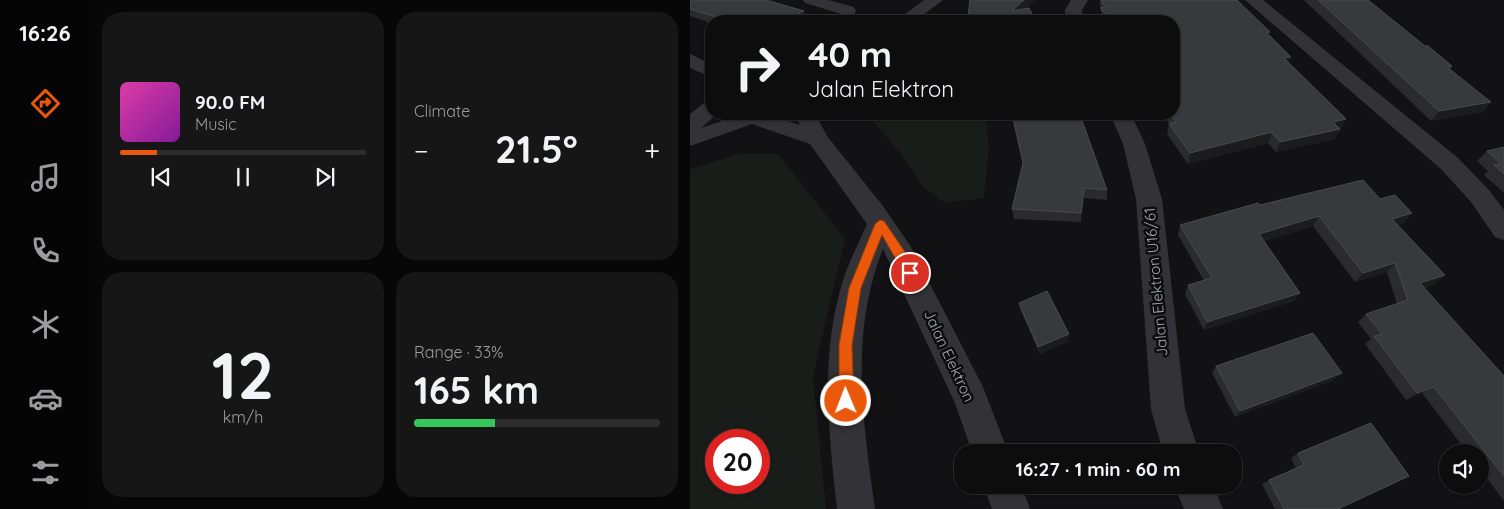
<!DOCTYPE html>
<html lang="en">
<head>
<meta charset="utf-8">
<style>
	:root { --surface:#0e0d0e; --page:#171617; --text:#f1f3f6; --muted:#9b9c9e; --line:#2e2d2e; --accent:#ea580c }
	body { margin:0; font-family:Quicksand,sans-serif; background:var(--page); color:var(--text); height:100vh; display:flex; flex-direction:column; font-size:19px; white-space:nowrap }
	* { box-sizing:border-box; margin:0 }
	p { font-size:16px; color:var(--muted) }
	.icon { flex:none; width:28px; height:28px; fill:none; stroke:currentColor; stroke-width:2; stroke-linecap:round; stroke-linejoin:round }
	.map { position:relative; flex:1; overflow:hidden }
	.details { display:flex; flex-direction:column; gap:12px; padding:12px; background:#080708; width:600px }
	.details>* { flex:none }
	.hud { position:absolute; left:15px; top:15px; width:475px; height:105px; border-radius:20px; box-shadow:0 1px 4px #0004,0 0 0 1px var(--line); background:#0e0d0e; color:var(--text); overflow:hidden }
	.controls { position:absolute; left:749px; top:444px; display:grid; gap:10px }
	.controls a { display:grid; place-items:center; width:50px; height:50px; border-radius:50%; background:var(--surface); box-shadow:0 1px 4px #0004,0 0 0 1px var(--line); font-size:25px }
	.speed { position:absolute; left:15px; top:429px; display:flex; gap:10px; font-size:25px; font-weight:700; text-align:center }
	.speed>* { display:grid; place-content:center; width:65px; height:65px; border-radius:50%; background:var(--surface); box-shadow:0 1px 4px #0004,0 0 0 1px var(--line); line-height:1 }
	.speed .limit { border:8px solid #d22; background:#fff; color:#111 }
	.pin { position:absolute; display:grid; place-items:center; width:42px; height:42px; color:#fff; margin:-21px; border:2px solid #fff; border-radius:50%; box-shadow:0 1px 5px #0007 }
	.me { position:absolute; width:55px; margin:-28px; rotate:359deg; stroke-linejoin:round; filter:drop-shadow(0 0 4px #0008) }
	.turn { display:flex; align-items:center; gap:18px; height:105px; padding:0 20px; font-size:22px }
	.turn .icon { width:65px; height:65px; stroke-width:2.5 }
	.turn b { display:block; font-size:35px; line-height:42px }
	.big { font-size:38px; font-weight:700; line-height:1.1 }
	.details .widget { flex:1; display:flex; flex-direction:column; justify-content:center; gap:8px; min-width:0; padding:0 18px; border-radius:20px; background:var(--page) }
	.details .dial { align-items:center; gap:0 }
	.dial b { font-size:65px; line-height:1 }
	.song { display:flex; align-items:center; gap:15px }
	.cover { width:60px; height:60px; border-radius:8px; background:linear-gradient(135deg,hsl(320 70% 55%),hsl(290 70% 35%)) }
	.played { height:5px; border-radius:2px; background:linear-gradient(90deg,var(--accent) 15%,var(--line) 15%) }
	.keys { display:flex; justify-content:space-around; direction:ltr }
	.heat { display:flex; justify-content:space-between; align-items:center; font-size:28px; direction:ltr }
	.charge { height:8px; border-radius:4px; background:linear-gradient(90deg,#34c759 33%,var(--line) 0) }
	.details .tiles { flex:1; display:grid; gap:12px; grid-template-columns:repeat(2,1fr) }
	.trip { position:absolute; left:264px; top:444px; width:288px; height:50px; border-radius:20px; background:var(--surface); box-shadow:0 1px 4px #0004,0 0 0 1px var(--line); font-weight:700; line-height:50px; text-align:center }
	main { display:flex; flex:1; min-height:0 }
	.dock { display:flex; flex-direction:column; width:90px; justify-content:space-around; align-items:center; background:#060506; color:var(--muted) }
	.dock .icon { width:35px; height:35px }
	.dock .selected { color:var(--accent) }
	.dock b { font-size:22px; color:var(--text) }
	.map>svg:first-child { display:block }
	.green { fill:#181d19; fill-rule:evenodd }
	.lines { fill:none; stroke-linecap:round; stroke-linejoin:round }
	.minor { fill:#333337; fill-rule:evenodd }
	.wall { fill:#2b2b2e }
	.shaded-wall { fill:#1c1b1d }
	.building { fill:#38393c; stroke:#494a4f }
	.route { fill:#ea580c; stroke:#983908 }
	.labels { text-anchor:middle; stroke-width:5; stroke-linejoin:round; paint-order:stroke }
	.street-label { font-size:15px; fill:#a4a8b2; stroke:#0d0d0e }
</style>
</head>
<body>
<main>
<nav class="dock">
<b>16:26</b>
<svg class="icon selected" aria-label="directions" viewBox="0 0 24 24"><path d="M12 3l9 9-9 9-9-9zM9 14v-3h6M13 9l2 2-2 2"/></svg>
<svg class="icon" aria-label="music" viewBox="0 0 24 24"><path d="M9 18V5l10-2v13"/><circle cx="6" cy="18" r="3"/><circle cx="16" cy="16" r="3"/></svg>
<svg class="icon" aria-label="phone" viewBox="0 0 24 24"><path d="M5 4h4l2 5-3 2q2 4 5 5l2-3 5 2v4C11 20 4 13 5 4z"/></svg>
<svg class="icon" aria-label="climate" viewBox="0 0 24 24"><path d="M12 3v18M4 7l16 10M4 17L20 7"/></svg>
<svg class="icon" aria-label="car" viewBox="0 0 24 24"><path d="M5 17H2v-5l4-1 3-4h7l3 4 3 1v5h-3M9 17h6M6 11h13"/><circle cx="7" cy="17" r="2"/><circle cx="17" cy="17" r="2"/></svg>
<svg class="icon" aria-label="filters" viewBox="0 0 24 24"><path d="M4 7h16M4 17h16"/><circle cx="9" cy="7" r="2"/><circle cx="15" cy="17" r="2"/></svg>
</nav>
<section class="details">
<div class="tiles">
<div class="widget">
<div class="song"><i class="cover"></i><div><b>90.0 FM</b><p>Music</p></div></div>
<div class="played"></div>
<div class="keys"><svg class="icon" aria-label="previous" viewBox="0 0 24 24"><path d="M18 5L8 12l10 7zM5 5v14"/></svg><svg class="icon" aria-label="pause" viewBox="0 0 24 24"><path d="M8 5v14M16 5v14"/></svg><svg class="icon" aria-label="next" viewBox="0 0 24 24"><path d="M6 5l10 7-10 7zM19 5v14"/></svg></div>
</div>
<div class="widget"><p>Climate</p>
<div class="heat"><a>−</a><b class="big">21.5°</b><a>+</a></div>
</div>
<div class="widget dial"><b>12</b><p>km/h</p></div>
<div class="widget"><p>Range · 33%</p><b class="big">165 km</b><div class="charge"></div></div>
</div>
</section>
<div class="map">
<svg width="814" height="509" viewBox="0 0 814 509">
	<rect width="100%" height="100%" fill="#121113"/>
	<!-- green -->
	<path class="green" d="M 177,114 L 296,114 L 299,148 L 294,198 L 255,203 L 234,188 L 211,154 Z
		M 49,154 L 88,154 L 155,239 L 123,376 L 136,509 L 0,509 L 0,169 ZM 26,440 L 69,440 L 69,482 L 26,482 Z"/>
	<g class="lines">
		<!-- minor -->
		<path class="minor" d="M 113,0 L 138,0 L 164,7 L 166,11 L 164,15 L 158,16 L 115,3 Z
			M 234,0 L 253,0 L 225,21 L 206,21 Z
			M 381,0 L 398,0 L 392,10 L 393,21 L 376,21 L 375,10 Z
			M 555,0 L 573,0 L 767,157 L 799,190 L 814,210 L 814,240 L 805,237 L 781,202 L 751,169 Z
			M 0,54 L 21,64 L 21,77 L 0,68 Z
			M 21,102 L 21,114 L 27,114 L 11,128 L 52,114 L 76,114 L 110,125 L 105,114 L 125,114 L 137,136 L 193,206 L 221,247 L 293,387 L 318,452 L 282,452 L 265,403 L 193,249 C 159,333 173,422 185,509 L 147,509 C 139,436 130,359 151,287 C 157,265 168,245 177,224 L 120,144 L 62,124 L 0,146 L 0,114 L 14,103 Z
			M 420,114 L 441,114 L 455,144 L 472,199 L 495,409 L 509,452 L 473,452 L 461,409 L 446,199 L 433,144 Z
			M 293,485 L 331,485 L 340,509 L 302,509 Z
			M 484,485 L 523,485 L 533,509 L 494,509 Z"/>
	</g>
	<!-- wall -->
	<path class="wall" d="M 0,0 L 119,21 L 21,21 L 21,23 L 0,16 Z
		M 410,0 L 547,0 L 579,35 L 598,62 L 656,119 L 645,139 L 586,152 L 578,143 L 498,164 L 477,134 L 479,124 L 472,114 L 484,114 L 484,21 L 414,21 L 411,17 L 411,11 L 410,8 Z
		M 614,0 L 678,0 L 735,46 L 762,66 L 760,69 L 793,112 L 741,121 Z
		M 322,114 L 387,114 L 417,190 L 417,200 L 394,198 L 391,222 L 324,219 L 322,209 L 333,164 Z
		M 814,147 L 814,193 L 794,175 L 798,171 L 787,161 L 797,151 Z
		M 690,199 L 714,223 L 707,225 L 755,275 L 745,284 L 734,288 L 814,376 L 814,501 L 790,469 L 790,452 L 777,452 L 732,393 L 716,400 L 675,344 L 681,339 L 668,322 L 676,314 L 707,304 L 697,272 L 665,282 L 623,226 L 574,241 L 610,293 L 604,301 L 514,330 L 495,294 L 498,285 L 514,281 L 488,235 L 490,225 L 570,205 Z
		M 329,303 L 379,334 L 379,341 L 350,354 L 331,311 Z
		M 526,366 L 644,380 L 545,417 L 522,373 Z
		M 608,453 L 648,509 L 585,509 L 572,484 L 579,480 L 606,468 L 601,458 Z"/>
	<!-- shaded-wall -->
	<path class="shaded-wall" d="M 334,0 L 346,0 L 323,20 L 322,11 Z
		M 114,11 L 119,21 L 96,21 Z
		M 601,57 L 597,67 L 594,58 Z
		M 801,102 L 793,112 L 741,121 L 749,111 Z
		M 656,119 L 645,139 L 586,152 L 590,142 L 643,122 Z
		M 582,132 L 578,143 L 498,164 L 500,153 Z
		M 394,188 L 394,198 L 391,222 L 391,213 Z
		M 722,213 L 714,223 L 694,228 L 702,219 Z
		M 629,216 L 623,226 L 565,244 L 569,234 Z
		M 705,263 L 697,272 L 665,282 L 673,273 Z
		M 755,275 L 745,284 L 721,292 L 730,283 Z
		M 610,293 L 604,301 L 514,330 L 517,322 Z
		M 379,334 L 379,341 L 350,354 L 348,347 Z
		M 652,373 L 644,380 L 545,417 L 550,411 Z
		M 744,387 L 732,393 L 716,400 L 727,393 Z"/>
	<!-- building -->
	<path class="building" d="M 0,0 L 76,0 L 114,11 L 96,21 L 39,21 L 0,9 Z
		M 280,0 L 334,0 L 322,11 L 339,8 L 346,21 L 280,21 L 278,16 Z
		M 411,0 L 547,0 L 580,32 L 577,33 L 601,57 L 594,58 L 656,119 L 643,122 L 650,129 L 590,142 L 582,132 L 500,153 L 479,124 L 486,122 L 481,114 L 484,114 L 484,21 L 420,21 L 411,8 L 415,7 Z
		M 628,0 L 678,0 L 735,46 L 738,46 L 762,66 L 757,67 L 801,102 L 749,111 Z
		M 322,114 L 387,114 L 388,115 L 390,115 L 417,190 L 394,188 L 391,213 L 322,209 L 333,163 Z
		M 814,147 L 814,174 L 804,165 L 811,164 L 797,151 Z
		M 673,180 L 690,199 L 705,195 L 722,213 L 702,219 L 755,275 L 730,283 L 814,376 L 814,476 L 744,387 L 727,393 L 684,336 L 692,334 L 676,314 L 718,300 L 705,263 L 673,273 L 629,216 L 569,234 L 610,293 L 517,322 L 498,285 L 522,278 L 490,225 L 568,203 L 570,205 Z
		M 357,291 L 379,334 L 348,347 L 329,303 Z
		M 623,333 L 652,373 L 550,411 L 526,366 Z
		M 681,423 L 719,476 L 648,509 L 594,509 L 579,480 L 614,465 L 608,453 Z"/>
	<!-- route -->
	<path class="route" d="M 190,220 L 194,221 L 215,252 L 226,273 L 224,277 L 216,277 L 192,235 L 171,288 L 162,345 L 164,401 L 161,406 L 156,408 L 152,406 L 149,401 L 149,345 L 159,288 L 185,224 Z"/>
	<g class="labels">
		<!-- street labels -->
		<g class="street-label">
			<text transform="translate(466 282) rotate(-95)" y="5">Jalan Elektron U16/61</text>
			<text transform="translate(259 356) rotate(65)" y="5">Jalan Elektron</text>
		</g>
	</g>
</svg>
<div class="controls">
<a><svg class="icon" aria-label="sound" viewBox="0 0 24 24"><path d="M4 9h4l5-4v14l-5-4H4zM17 9q2 3 0 6"/></svg></a>
</div>
<div class="speed"><div class="limit">20</div></div>
<div class="pin" style="left:220px;top:273px;background:#d93025"><svg class="icon" aria-label="arrive" viewBox="0 0 24 24"><path d="M6 21V4h12l-3 4 3 4H6"/></svg></div>
<svg class="me" style="left:156px;top:401px" viewBox="-20 -20 40 40"><circle r="17" fill="#ea580c" stroke="#fff" stroke-width="3"/><path d="M0-11L8 9 0 5-8 9z" fill="#fff"/></svg>
<div class="trip">16:27 · 1 min · 60 m</div>
<div class="hud">
<div class="turn"><svg class="icon" aria-label="right" viewBox="0 0 24 24"><path d="M7 20v-9h11M14 6l5 5-5 5"/></svg><div><b>40 m</b>Jalan Elektron</div></div>
</div>
</div>
</main>
</body>
</html>
